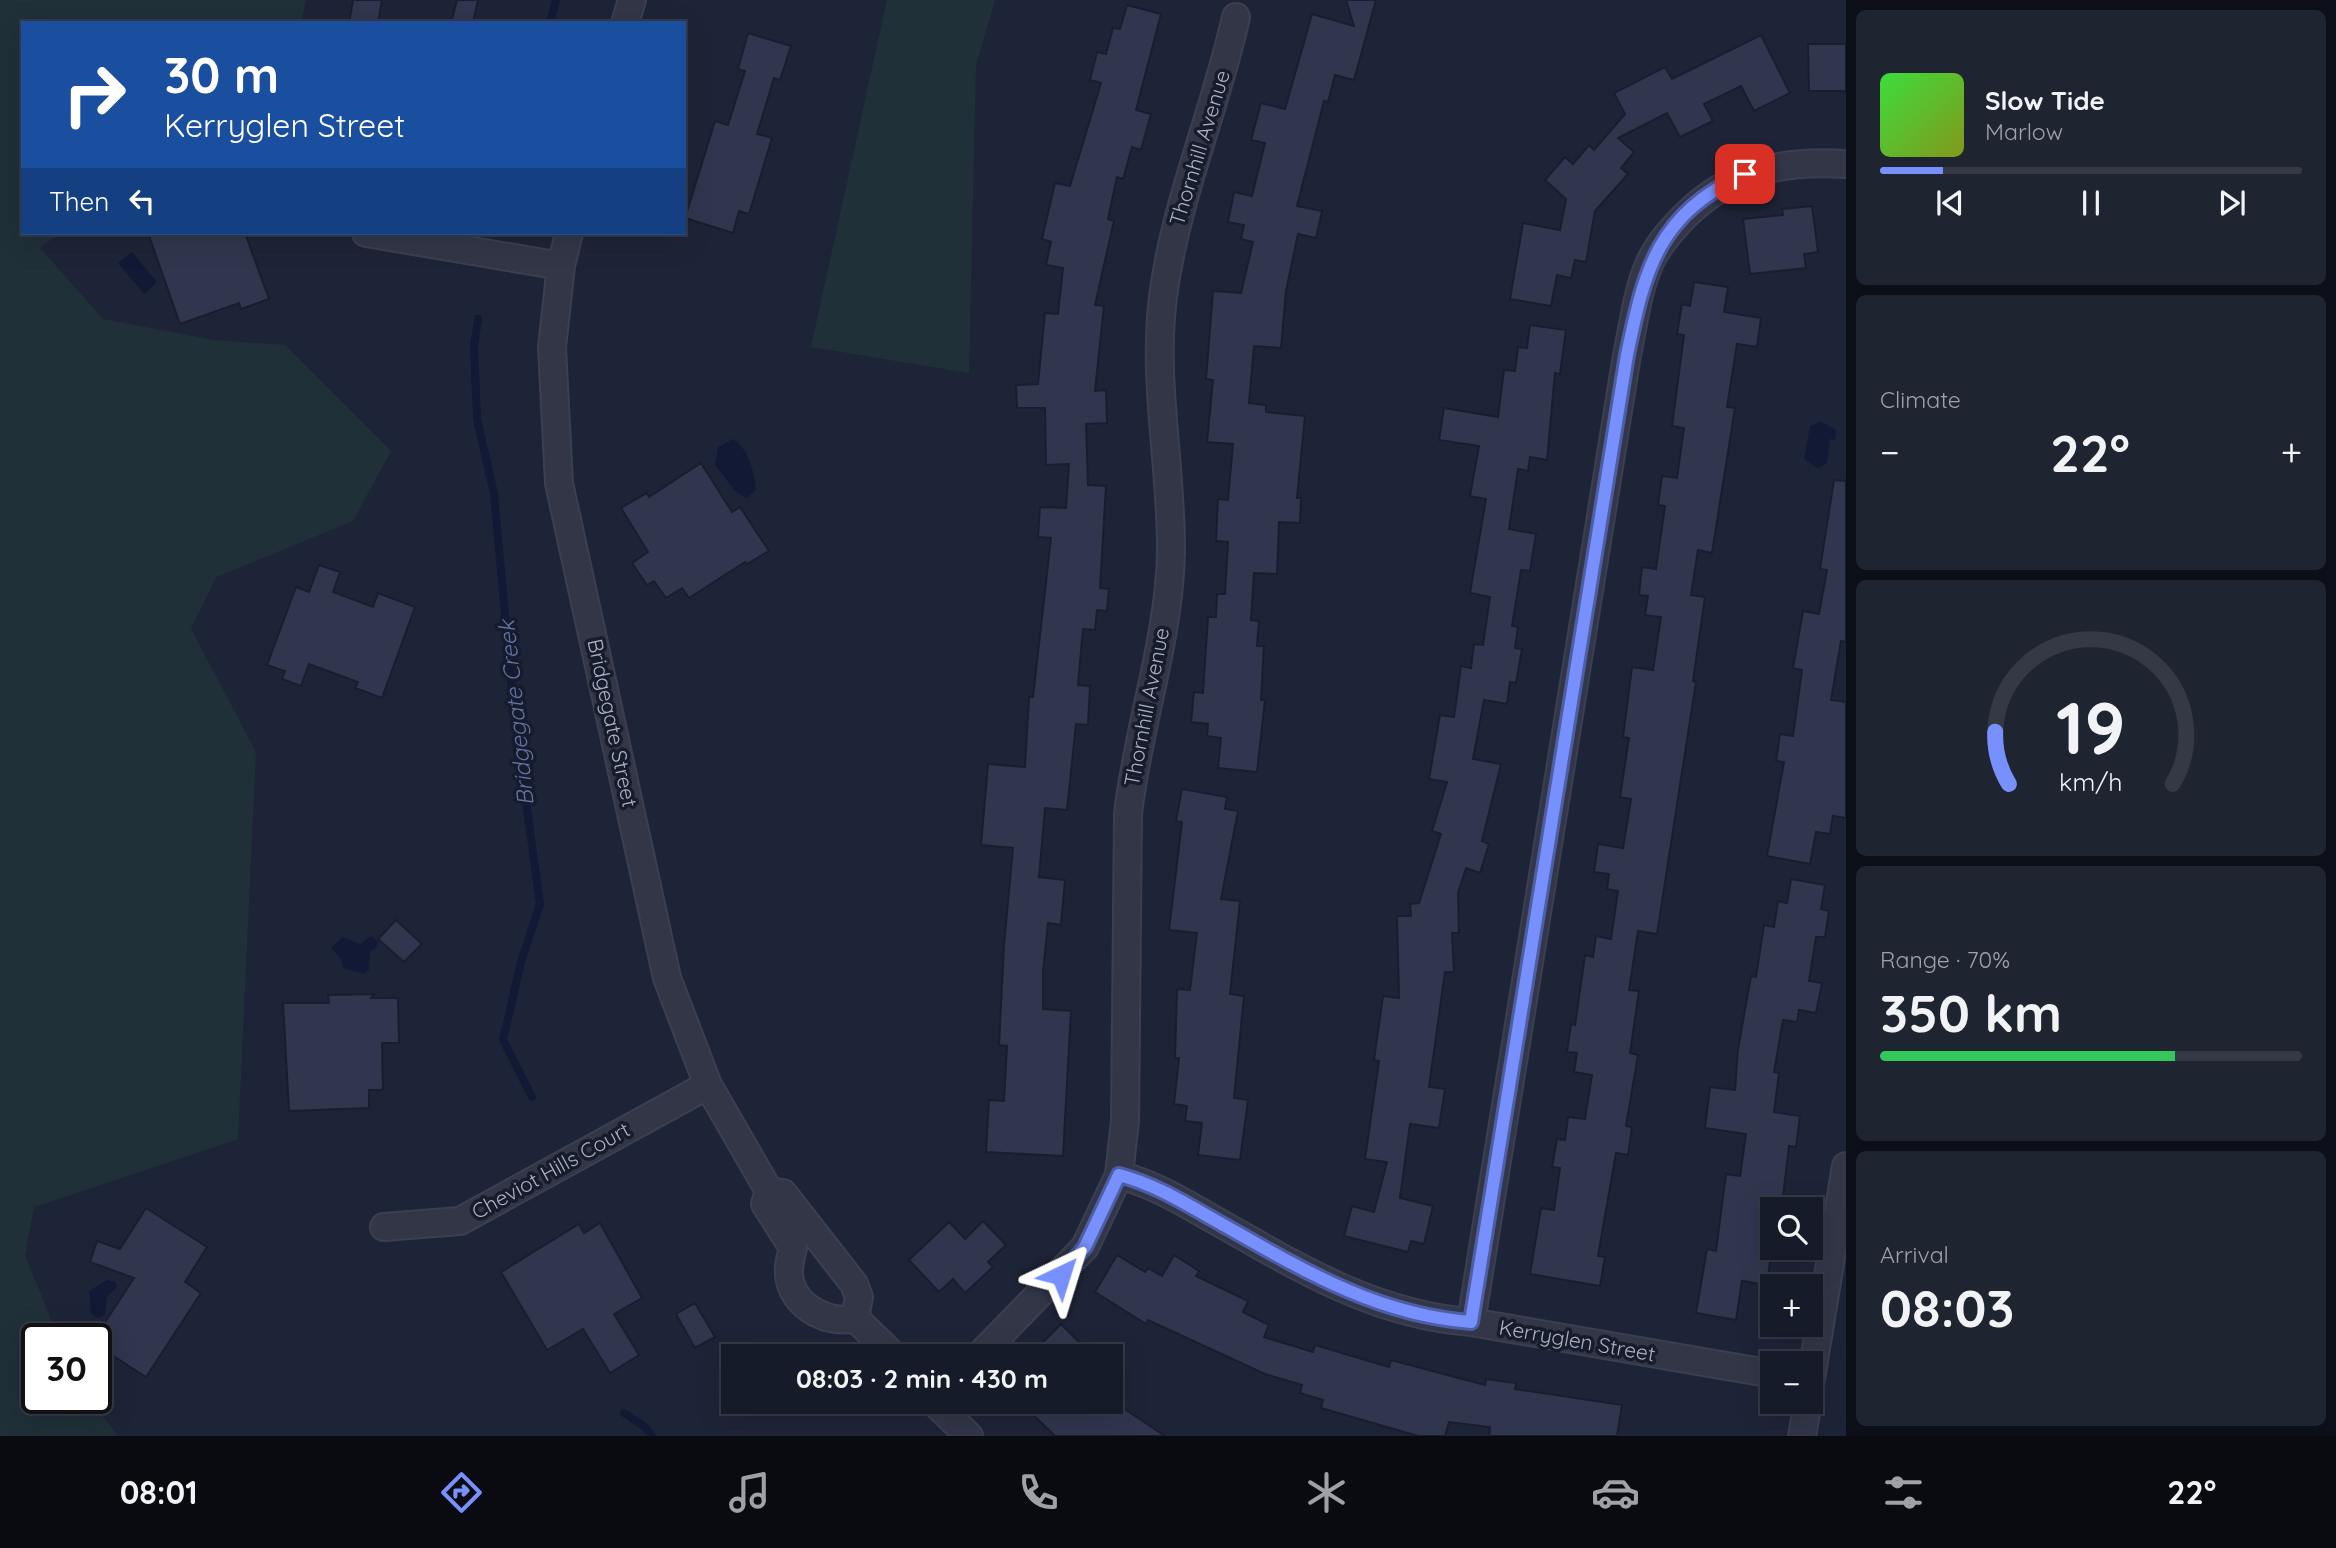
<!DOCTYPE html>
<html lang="en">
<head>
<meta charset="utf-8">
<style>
	:root { --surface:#161b29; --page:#1f2431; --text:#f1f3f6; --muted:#9ea1a8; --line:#353946; --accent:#7890fd }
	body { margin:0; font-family:Quicksand,sans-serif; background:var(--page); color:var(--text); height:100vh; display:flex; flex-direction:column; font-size:26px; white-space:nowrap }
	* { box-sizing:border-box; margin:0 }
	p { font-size:23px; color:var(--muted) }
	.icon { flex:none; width:38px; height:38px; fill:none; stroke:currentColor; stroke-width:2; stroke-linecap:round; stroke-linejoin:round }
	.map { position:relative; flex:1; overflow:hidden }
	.side { display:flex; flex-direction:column; gap:10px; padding:10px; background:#0c0f17; width:490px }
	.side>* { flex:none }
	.banner { position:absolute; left:21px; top:21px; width:665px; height:214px; border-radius:0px; box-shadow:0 7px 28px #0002,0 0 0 2px var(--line); background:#1a4fa0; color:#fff; overflow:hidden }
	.controls { position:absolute; left:1760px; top:1197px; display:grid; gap:14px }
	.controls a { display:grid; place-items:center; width:63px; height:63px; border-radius:0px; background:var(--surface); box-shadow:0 7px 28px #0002,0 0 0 2px var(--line); font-size:35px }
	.speed { position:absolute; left:21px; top:1323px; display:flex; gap:14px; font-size:35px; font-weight:700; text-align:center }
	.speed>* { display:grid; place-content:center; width:91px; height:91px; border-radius:50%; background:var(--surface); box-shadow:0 7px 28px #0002,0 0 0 2px var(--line); line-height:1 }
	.speed .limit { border:4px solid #111; border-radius:10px; background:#fff; color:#111 }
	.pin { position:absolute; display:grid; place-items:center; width:60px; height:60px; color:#fff; margin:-30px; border-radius:14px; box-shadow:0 4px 10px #0006 }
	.me { position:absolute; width:77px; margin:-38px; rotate:41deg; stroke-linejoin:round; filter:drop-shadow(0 0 5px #0008) }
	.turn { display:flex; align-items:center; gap:24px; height:147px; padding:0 28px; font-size:32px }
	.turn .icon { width:91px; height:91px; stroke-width:2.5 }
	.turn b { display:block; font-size:49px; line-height:60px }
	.then { display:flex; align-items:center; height:66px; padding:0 28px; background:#0003; gap:14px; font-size:26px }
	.big { font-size:52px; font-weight:700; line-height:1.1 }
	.side .widget { flex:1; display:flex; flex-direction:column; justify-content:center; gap:10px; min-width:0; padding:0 24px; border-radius:10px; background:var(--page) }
	.side .dial { align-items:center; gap:0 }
	.dial svg { height:182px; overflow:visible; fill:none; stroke:var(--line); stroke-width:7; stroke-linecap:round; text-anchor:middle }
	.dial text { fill:var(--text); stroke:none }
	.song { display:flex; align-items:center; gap:21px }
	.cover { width:84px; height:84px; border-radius:10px; background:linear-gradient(135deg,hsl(120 70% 55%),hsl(70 70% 35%)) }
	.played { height:7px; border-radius:4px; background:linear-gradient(90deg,var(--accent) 15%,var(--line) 15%) }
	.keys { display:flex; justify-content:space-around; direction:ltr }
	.heat { display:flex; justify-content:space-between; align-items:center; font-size:38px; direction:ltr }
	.charge { height:10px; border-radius:5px; background:linear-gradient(90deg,#34c759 70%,var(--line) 0) }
	.trip { position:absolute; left:721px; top:1344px; width:402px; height:70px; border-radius:0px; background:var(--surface); box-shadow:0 7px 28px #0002,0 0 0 2px var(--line); font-weight:700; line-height:70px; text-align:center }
	.dock { display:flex; height:112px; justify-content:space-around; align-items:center; background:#090b10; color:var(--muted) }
	.dock .icon { width:49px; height:49px }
	.dock .current { color:var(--accent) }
	.dock b { font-size:32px; color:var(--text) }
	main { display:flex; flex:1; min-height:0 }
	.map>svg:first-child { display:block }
	.green { fill:#203038 }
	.water { fill:#121934 }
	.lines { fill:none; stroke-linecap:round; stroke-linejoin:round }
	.stream { stroke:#121934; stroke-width:8 }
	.building { fill:#30364e; stroke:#191e2e; stroke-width:2 }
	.minor-casing { stroke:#3b3f51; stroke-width:30 }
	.minor { stroke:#323647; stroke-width:26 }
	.route-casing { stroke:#4e5ea4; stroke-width:18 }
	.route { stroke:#7890fd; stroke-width:12 }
	.labels { text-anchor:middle; stroke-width:7; stroke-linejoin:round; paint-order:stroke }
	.street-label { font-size:21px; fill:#abb0c5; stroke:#171c2c }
	.water-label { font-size:23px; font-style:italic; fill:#6271a6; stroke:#171c2c }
</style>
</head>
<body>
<main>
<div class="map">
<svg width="1846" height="1436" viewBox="0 0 1846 1436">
	<rect width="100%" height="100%" fill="#1e2437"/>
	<!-- green -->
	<path class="green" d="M 0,0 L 306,0 L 301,23 L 23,23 L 23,233 L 60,233 L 40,248 L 103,319 L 213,340 L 285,345 L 391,451 L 353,521 L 216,577 L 191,629 L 256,752 L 238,1139 L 34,1207 L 25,1255 L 59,1339 L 37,1339 L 37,1398 L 89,1398 L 118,1436 L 0,1436 Z
		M 887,0 L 995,0 L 976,65 L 969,373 L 811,347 Z"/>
	<!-- water -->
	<path class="water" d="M 132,252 L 157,282 L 144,294 L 118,263 Z
		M 1820,421 L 1836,430 L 1835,440 L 1830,439 L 1827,463 L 1818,468 L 1804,459 L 1810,426 Z
		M 733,439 C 747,446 755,474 756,489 L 747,498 L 736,492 L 715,465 L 718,447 Z
		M 371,936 L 378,942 L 376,948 L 370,951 L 369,970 L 364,974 L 343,968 L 341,959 L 331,948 L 342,937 L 360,944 Z
		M 107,1280 L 115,1282 L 117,1286 L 107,1297 L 105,1315 L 98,1318 L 91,1313 L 89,1291 Z"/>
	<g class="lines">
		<!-- stream -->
		<path class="stream" d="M 550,23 L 556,0
			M 478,319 L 474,346 L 477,419 L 494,494 L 514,713 L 540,904 L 521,962 L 503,1040 L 532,1097
			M 624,1413 L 645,1427 L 652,1436"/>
	</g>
	<!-- building -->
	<path class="building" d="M 353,0 L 382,0 L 378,23 L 349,23 Z
		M 457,0 L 478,0 L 473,23 L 451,23 Z
		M 1346,0 L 1376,0 L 1354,80 L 1335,75 L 1328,102 L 1324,101 L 1297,206 L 1322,211 L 1316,238 L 1298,234 L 1286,291 L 1281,348 L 1254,346 L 1249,403 L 1266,405 L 1266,412 L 1305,416 L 1297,498 L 1301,498 L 1300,523 L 1279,522 L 1277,574 L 1254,573 L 1251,620 L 1259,621 L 1257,646 L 1264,646 L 1261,700 L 1265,700 L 1257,772 L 1218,768 L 1221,738 L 1207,736 L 1208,724 L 1191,722 L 1194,692 L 1203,693 L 1208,617 L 1216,617 L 1217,594 L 1225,594 L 1228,542 L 1216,541 L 1218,499 L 1228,500 L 1233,444 L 1207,442 L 1213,380 L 1206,379 L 1213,291 L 1241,293 L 1253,242 L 1241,239 L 1244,225 L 1228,222 L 1234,192 L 1252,196 L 1265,143 L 1251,140 L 1261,103 L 1285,109 L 1312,14 L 1354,26 Z
		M 1127,5 L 1161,14 L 1136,110 L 1151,114 L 1141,150 L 1132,147 L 1123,179 L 1117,177 L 1108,219 L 1114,221 L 1095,305 L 1104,306 L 1095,391 L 1106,390 L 1107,423 L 1086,424 L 1088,485 L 1106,486 L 1100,588 L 1109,589 L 1107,611 L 1097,610 L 1095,630 L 1083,629 L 1078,685 L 1090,686 L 1088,725 L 1076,724 L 1067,810 L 1045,808 L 1039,877 L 1065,880 L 1061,925 L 1048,923 L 1043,972 L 1043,1009 L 1071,1011 L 1063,1156 L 986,1152 L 989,1100 L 1004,1101 L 1007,1046 L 999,1045 L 1004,945 L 1013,848 L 981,845 L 988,764 L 1025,767 L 1029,697 L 1033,697 L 1051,538 L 1038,537 L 1040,507 L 1066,508 L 1069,464 L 1046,465 L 1045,408 L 1017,408 L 1016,385 L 1038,384 L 1045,313 L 1058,314 L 1063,268 L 1046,265 L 1051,242 L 1042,239 L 1055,183 L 1070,186 L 1101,83 L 1090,80 L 1097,52 L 1106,54 L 1113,28 L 1120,29 Z
		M 748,33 L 791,46 L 780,80 L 774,78 L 757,134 L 772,138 L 749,214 L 739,211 L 733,233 L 685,218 L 715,121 L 728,125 L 745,71 L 738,69 Z
		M 1761,35 L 1790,93 L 1754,111 L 1741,86 L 1704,104 L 1713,121 L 1680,137 L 1667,113 L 1618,138 L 1634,152 L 1621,168 L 1628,174 L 1595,211 L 1586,262 L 1575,260 L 1571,278 L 1557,275 L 1551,306 L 1510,299 L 1523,223 L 1560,230 L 1566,199 L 1545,180 L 1565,157 L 1573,164 L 1589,145 L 1594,150 L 1625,114 L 1614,93 L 1665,67 L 1672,79 Z
		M 1808,44 L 1846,44 L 1846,91 L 1809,91 Z
		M 1812,206 L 1818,252 L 1804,254 L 1806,268 L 1750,274 L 1743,219 L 1783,215 L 1782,209 Z
		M 148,233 L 245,233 L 269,299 L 241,309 L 239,303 L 180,324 Z
		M 1694,282 L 1728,287 L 1724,312 L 1761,318 L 1757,347 L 1737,344 L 1727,407 L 1735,408 L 1712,553 L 1698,550 L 1691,595 L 1705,597 L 1693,681 L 1696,682 L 1657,934 L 1638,931 L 1629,990 L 1639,991 L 1630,1053 L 1638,1055 L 1626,1126 L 1632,1127 L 1628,1155 L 1616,1153 L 1598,1256 L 1605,1257 L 1600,1286 L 1530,1274 L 1541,1208 L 1554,1210 L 1560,1168 L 1552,1167 L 1557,1139 L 1565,1140 L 1568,1117 L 1585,1119 L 1592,1075 L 1574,1072 L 1577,1053 L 1567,1052 L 1571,1024 L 1575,1025 L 1585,955 L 1593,957 L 1596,936 L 1611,939 L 1618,891 L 1607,889 L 1609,874 L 1594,872 L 1598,844 L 1623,848 L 1631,799 L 1620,797 L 1629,738 L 1623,737 L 1632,667 L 1653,670 L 1661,617 L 1645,615 L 1648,596 L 1639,595 L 1642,567 L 1656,569 L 1665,506 L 1658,505 L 1662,476 L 1677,478 L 1684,428 L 1672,426 L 1684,335 L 1677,334 L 1682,304 L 1690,306 Z
		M 1530,325 L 1566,330 L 1560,374 L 1555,373 L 1547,460 L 1530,457 L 1528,471 L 1518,469 L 1509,529 L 1536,534 L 1530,571 L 1521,570 L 1512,626 L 1518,627 L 1515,648 L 1522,649 L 1516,683 L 1510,682 L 1507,704 L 1484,700 L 1473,759 L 1501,764 L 1482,841 L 1489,844 L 1480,873 L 1466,868 L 1458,893 L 1459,933 L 1452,933 L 1454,972 L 1445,972 L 1429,1087 L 1445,1089 L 1439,1128 L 1410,1124 L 1400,1198 L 1433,1206 L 1424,1244 L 1411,1241 L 1408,1252 L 1344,1236 L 1352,1206 L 1374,1212 L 1387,1162 L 1365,1159 L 1379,1061 L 1374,1060 L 1383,996 L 1399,998 L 1397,916 L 1411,916 L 1410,904 L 1419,903 L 1441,834 L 1432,831 L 1447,782 L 1429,779 L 1440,715 L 1454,717 L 1461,666 L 1471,668 L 1474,644 L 1483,645 L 1490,597 L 1470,593 L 1486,499 L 1470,496 L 1479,446 L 1439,440 L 1444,408 L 1498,417 L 1504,370 L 1515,371 L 1518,347 L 1527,348 Z
		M 701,463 L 732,512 L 740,507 L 769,551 L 747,564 L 745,562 L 689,598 L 682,588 L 666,598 L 654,581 L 647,585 L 632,563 L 648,552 L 621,508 L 647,493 L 649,497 Z
		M 1834,480 L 1846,481 L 1846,642 L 1841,641 L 1831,700 L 1846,702 L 1846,818 L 1833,816 L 1830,834 L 1816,832 L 1810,864 L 1767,856 L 1784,762 L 1776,761 L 1780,734 L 1793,736 L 1802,670 L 1793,668 L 1803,611 L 1819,614 L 1827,570 L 1820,569 Z
		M 319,565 L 340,572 L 333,592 L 373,607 L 378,593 L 415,607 L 382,698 L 355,688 L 358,682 L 309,664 L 301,686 L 282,679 L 285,671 L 267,665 L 296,587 L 309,592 Z
		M 1182,789 L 1227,797 L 1225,809 L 1238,811 L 1221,899 L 1240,901 L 1230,994 L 1244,996 L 1234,1098 L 1248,1100 L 1240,1160 L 1198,1155 L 1202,1123 L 1185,1121 L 1187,1106 L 1174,1104 L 1179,1058 L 1175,1058 L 1177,989 L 1190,990 L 1197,933 L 1169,930 L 1182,822 L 1176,821 Z
		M 1791,879 L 1825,885 L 1821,909 L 1829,911 L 1825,937 L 1816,937 L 1809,981 L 1822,983 L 1816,1013 L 1799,1010 L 1797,1022 L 1783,1020 L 1774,1072 L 1779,1073 L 1774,1112 L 1800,1116 L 1796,1147 L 1789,1146 L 1782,1205 L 1770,1204 L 1764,1252 L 1771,1254 L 1767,1285 L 1742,1281 L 1736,1320 L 1696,1313 L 1707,1249 L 1716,1251 L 1726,1174 L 1740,1176 L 1746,1134 L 1705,1128 L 1710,1087 L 1735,1090 L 1738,1049 L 1751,976 L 1756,977 L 1764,925 L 1774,927 L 1778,901 L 1787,903 Z
		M 396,920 L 422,944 L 404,962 L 378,939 Z
		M 375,994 L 371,998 L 398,998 L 399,1043 L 382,1043 L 383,1090 L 369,1090 L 369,1108 L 289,1111 L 283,1003 L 329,1003 L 328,995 Z
		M 146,1208 L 207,1247 L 185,1282 L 201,1293 L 146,1377 L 101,1348 L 110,1332 L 102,1327 L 134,1278 L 90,1262 L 97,1241 L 120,1249 Z
		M 983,1221 L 1006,1245 L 988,1262 L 993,1267 L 965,1293 L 953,1279 L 939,1292 L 909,1260 L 949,1222 L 965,1239 Z
		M 600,1223 L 642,1298 L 614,1314 L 639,1355 L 610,1373 L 583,1329 L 547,1350 L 501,1272 L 579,1224 L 584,1233 Z
		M 1117,1255 L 1145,1272 L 1148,1268 L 1162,1276 L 1174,1255 L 1199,1271 L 1196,1276 L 1248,1301 L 1243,1312 L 1269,1325 L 1264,1337 L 1313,1352 L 1315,1345 L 1389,1367 L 1391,1360 L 1485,1385 L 1486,1379 L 1516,1383 L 1515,1389 L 1622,1405 L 1617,1436 L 1489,1436 L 1490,1427 L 1449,1422 L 1445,1436 L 1418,1436 L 1321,1408 L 1323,1400 L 1300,1393 L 1302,1385 L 1265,1374 L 1148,1320 L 1146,1324 L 1095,1292 Z
		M 695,1303 L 715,1337 L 695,1348 L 676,1314 Z
		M 1061,1324 L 1079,1342 L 1065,1356 L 1029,1356 Z
		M 1020,1402 L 1114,1402 L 1165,1436 L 1055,1436 Z"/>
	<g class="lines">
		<defs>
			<path id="minor" d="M 625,23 L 632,0
				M 366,233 L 561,266
				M 569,233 L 561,266 L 552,347 L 559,483 L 667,978 L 708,1085 L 769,1191 L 765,1204 L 793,1248 C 790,1259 787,1270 790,1281 C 796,1308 830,1325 855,1318
				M 1119,1175 C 1157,1185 1186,1204 1220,1223 C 1301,1269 1376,1315 1471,1322 L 1773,1374
				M 769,1191 L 783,1193 L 854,1284 L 859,1297 L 855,1318
				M 384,1227 L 460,1221 L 708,1085
				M 855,1318 L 894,1356
				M 1471,1322 L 1627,355 C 1634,323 1637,290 1651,260 C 1660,242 1673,228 1687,214 C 1732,170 1785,160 1846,164
				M 979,1356 L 1085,1247 L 1119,1175 L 1125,1121 L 1128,814 C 1138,726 1169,641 1171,553 C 1172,462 1150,374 1165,283 C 1179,193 1216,107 1236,17
				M 1811,1379 L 1846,1166
				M 934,1402 L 969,1436
				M 1802,1436 L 1808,1402"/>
		</defs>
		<!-- minor casing -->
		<use href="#minor" class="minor-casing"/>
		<!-- minor -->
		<use href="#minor" class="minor"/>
	</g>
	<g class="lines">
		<defs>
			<path id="route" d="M 1061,1275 L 1085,1247 L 1119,1175 C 1157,1185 1186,1204 1220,1223 C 1301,1269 1376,1315 1471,1322 L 1627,355 C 1645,268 1658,214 1745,174"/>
		</defs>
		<!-- route casing -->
		<use href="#route" class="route-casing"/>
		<!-- route -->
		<use href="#route" class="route"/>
	</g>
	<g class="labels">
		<!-- street labels -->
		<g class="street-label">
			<text transform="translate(1200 148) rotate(-73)" y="7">Thornhill Avenue</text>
			<text transform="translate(1147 707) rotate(-79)" y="7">Thornhill Avenue</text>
			<text transform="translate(612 723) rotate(78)" y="7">Bridgegate Street</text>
			<text transform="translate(551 1171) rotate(-29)" y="7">Cheviot Hills Court</text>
			<text transform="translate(1577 1341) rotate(10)" y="7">Kerryglen Street</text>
		</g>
		<!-- water labels -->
		<g class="water-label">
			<text transform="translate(516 713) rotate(-96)" y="8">Bridgegate Creek</text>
		</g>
	</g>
</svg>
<div class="controls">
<a><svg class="icon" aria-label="search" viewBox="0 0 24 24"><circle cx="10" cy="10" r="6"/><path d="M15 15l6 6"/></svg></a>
<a>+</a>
<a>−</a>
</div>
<div class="speed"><div class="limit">30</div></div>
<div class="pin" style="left:1745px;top:174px;background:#d93025"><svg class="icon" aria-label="arrive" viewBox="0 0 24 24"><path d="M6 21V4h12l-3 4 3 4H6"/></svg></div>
<svg class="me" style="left:1061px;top:1275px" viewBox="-20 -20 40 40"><path d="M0-17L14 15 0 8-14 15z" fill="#7890fd" stroke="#fff" stroke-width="4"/></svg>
<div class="trip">08:03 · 2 min · 430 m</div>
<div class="banner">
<div class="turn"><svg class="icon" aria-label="right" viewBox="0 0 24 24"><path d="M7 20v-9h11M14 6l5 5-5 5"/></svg><div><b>30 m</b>Kerryglen Street</div></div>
<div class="then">Then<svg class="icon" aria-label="left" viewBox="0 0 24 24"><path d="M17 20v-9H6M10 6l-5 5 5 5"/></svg></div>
</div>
</div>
<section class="side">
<div class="widget">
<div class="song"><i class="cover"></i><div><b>Slow Tide</b><p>Marlow</p></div></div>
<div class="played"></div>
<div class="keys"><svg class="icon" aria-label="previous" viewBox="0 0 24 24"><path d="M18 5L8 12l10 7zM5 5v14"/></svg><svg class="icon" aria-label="pause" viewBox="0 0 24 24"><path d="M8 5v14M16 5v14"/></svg><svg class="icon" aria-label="next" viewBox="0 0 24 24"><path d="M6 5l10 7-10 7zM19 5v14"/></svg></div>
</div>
<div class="widget"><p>Climate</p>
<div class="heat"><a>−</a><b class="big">22°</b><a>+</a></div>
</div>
<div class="widget dial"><svg viewBox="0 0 100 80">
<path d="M14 69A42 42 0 1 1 86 69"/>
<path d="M14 69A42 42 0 0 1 8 46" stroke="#7890fd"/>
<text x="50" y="56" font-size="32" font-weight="700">19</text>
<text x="50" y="72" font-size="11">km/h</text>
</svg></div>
<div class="widget"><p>Range · 70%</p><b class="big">350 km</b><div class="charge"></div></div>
<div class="widget"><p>Arrival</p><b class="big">08:03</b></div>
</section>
</main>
<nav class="dock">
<b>08:01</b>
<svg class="icon current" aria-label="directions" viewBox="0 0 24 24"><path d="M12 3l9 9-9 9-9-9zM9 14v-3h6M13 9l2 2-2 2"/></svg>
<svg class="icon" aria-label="music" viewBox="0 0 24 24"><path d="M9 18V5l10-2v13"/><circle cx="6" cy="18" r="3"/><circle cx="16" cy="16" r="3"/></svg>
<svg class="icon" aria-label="phone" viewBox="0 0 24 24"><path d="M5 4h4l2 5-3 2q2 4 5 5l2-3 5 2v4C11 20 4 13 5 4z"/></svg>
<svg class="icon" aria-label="climate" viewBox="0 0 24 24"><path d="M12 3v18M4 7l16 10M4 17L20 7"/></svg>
<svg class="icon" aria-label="car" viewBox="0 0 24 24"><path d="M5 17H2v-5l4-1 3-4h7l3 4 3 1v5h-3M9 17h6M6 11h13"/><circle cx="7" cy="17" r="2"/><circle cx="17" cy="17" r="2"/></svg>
<svg class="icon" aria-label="filters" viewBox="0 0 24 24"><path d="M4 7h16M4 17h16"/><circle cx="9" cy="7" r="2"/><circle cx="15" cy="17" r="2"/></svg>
<b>22°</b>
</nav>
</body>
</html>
